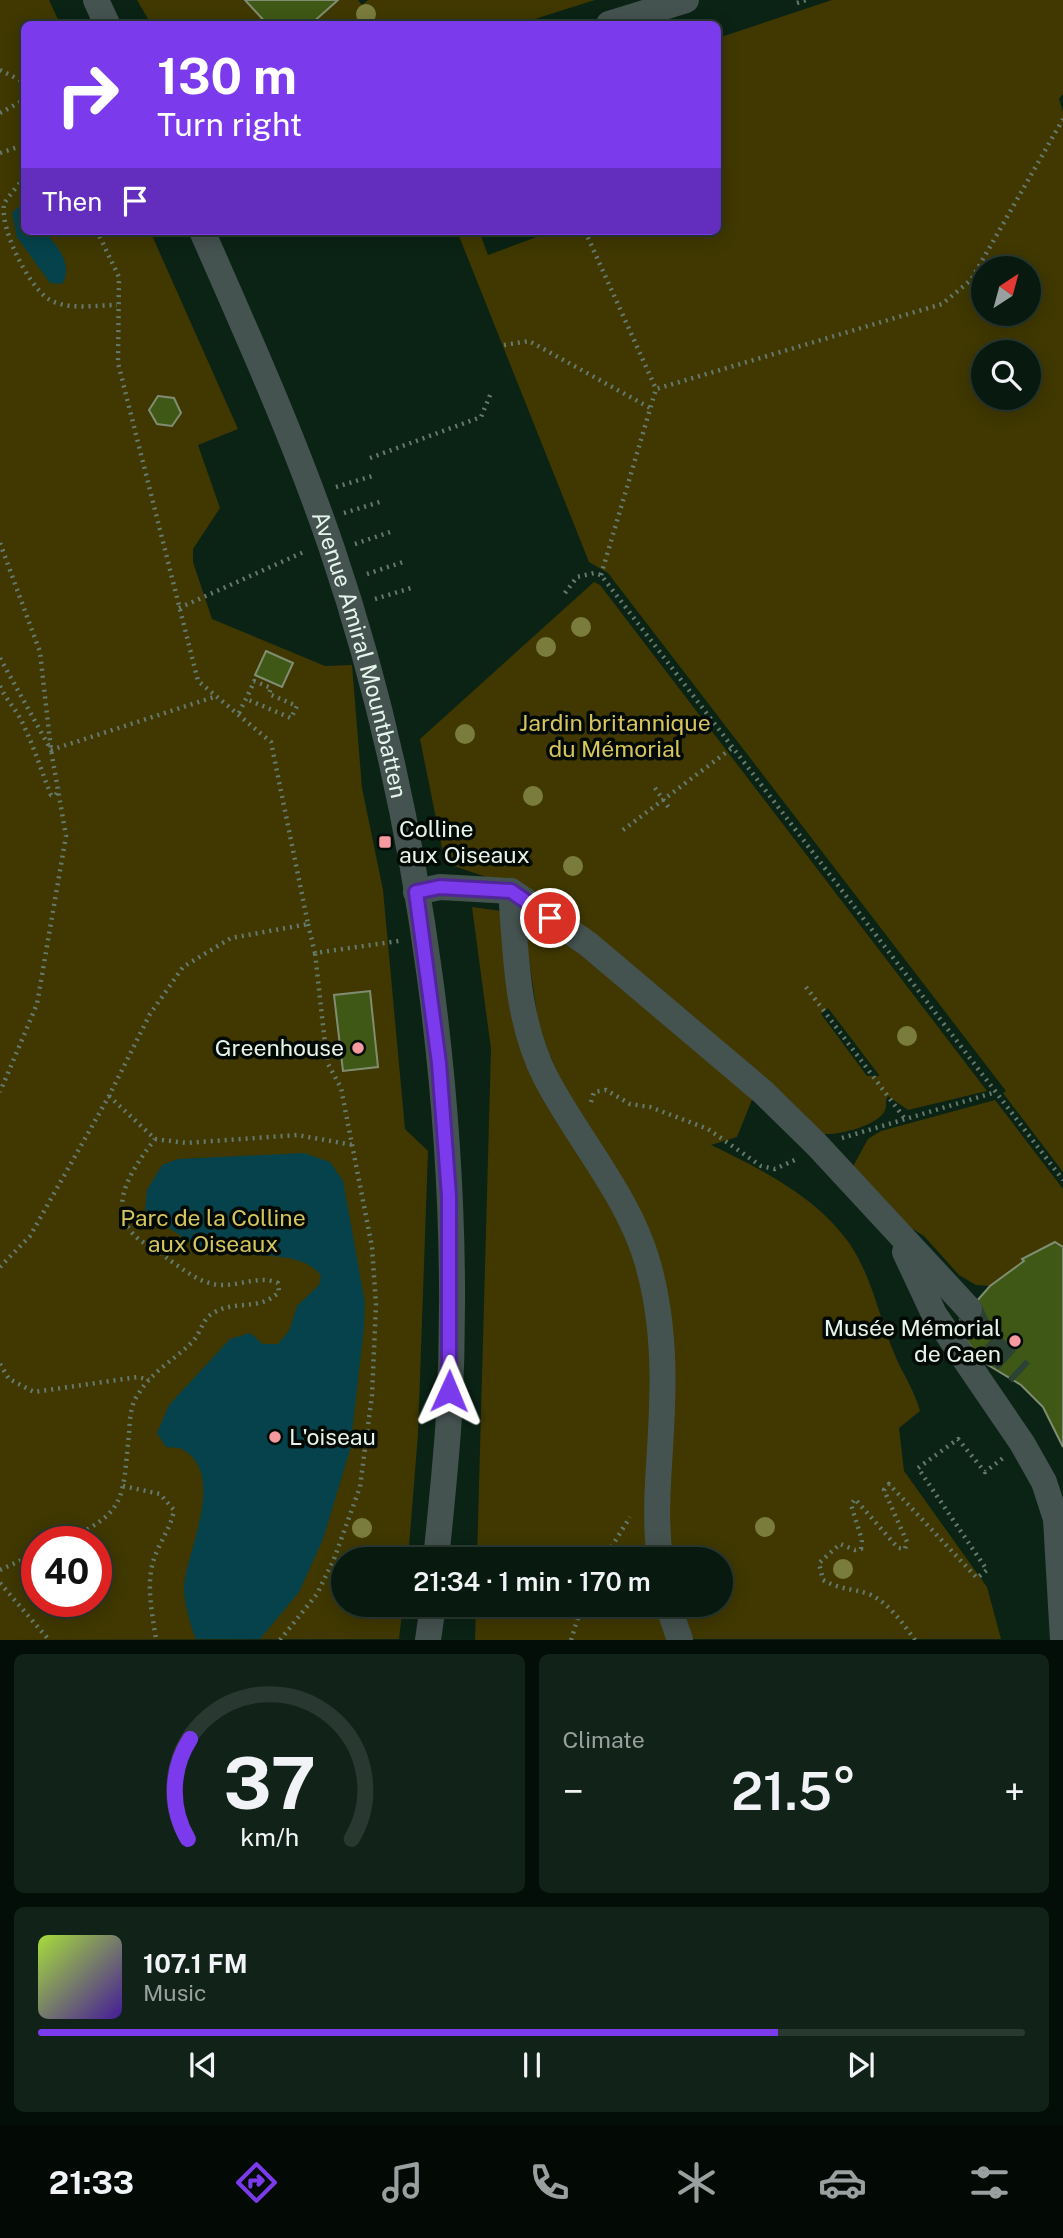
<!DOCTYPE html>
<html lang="en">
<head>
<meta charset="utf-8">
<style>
	:root { --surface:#081a10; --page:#112319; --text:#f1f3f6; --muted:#98a19f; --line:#293830; --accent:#7c3aed }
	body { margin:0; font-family:"Public Sans",sans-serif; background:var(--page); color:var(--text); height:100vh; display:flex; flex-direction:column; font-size:26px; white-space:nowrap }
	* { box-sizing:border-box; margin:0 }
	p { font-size:23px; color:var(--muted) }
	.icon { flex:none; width:38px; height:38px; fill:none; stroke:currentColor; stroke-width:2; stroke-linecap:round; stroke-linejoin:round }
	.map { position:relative; height:1640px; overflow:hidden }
	.drawer { display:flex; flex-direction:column; gap:14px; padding:14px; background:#040e09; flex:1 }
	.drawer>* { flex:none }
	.banner { position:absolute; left:21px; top:21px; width:700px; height:214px; border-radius:10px; box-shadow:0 4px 18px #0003,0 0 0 2px var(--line); background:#7c3aed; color:#fff; overflow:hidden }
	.needle { width:46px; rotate:36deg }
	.controls { position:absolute; left:971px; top:256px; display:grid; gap:14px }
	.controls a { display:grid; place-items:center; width:70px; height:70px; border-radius:50%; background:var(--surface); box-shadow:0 4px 18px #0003,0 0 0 2px var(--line); font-size:35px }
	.speed { position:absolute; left:21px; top:1526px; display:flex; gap:14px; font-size:35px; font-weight:700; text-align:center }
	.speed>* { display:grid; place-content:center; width:91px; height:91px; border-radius:50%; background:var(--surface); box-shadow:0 4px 18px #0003,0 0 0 2px var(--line); line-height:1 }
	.speed .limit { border:10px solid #d22; background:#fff; color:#111 }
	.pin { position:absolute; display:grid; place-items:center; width:60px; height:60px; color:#fff; margin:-30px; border:4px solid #fff; border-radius:50%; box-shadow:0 2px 7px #0007 }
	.me { position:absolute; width:77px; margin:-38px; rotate:1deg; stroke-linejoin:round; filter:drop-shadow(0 0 5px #0008) }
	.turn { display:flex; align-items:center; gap:24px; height:147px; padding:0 21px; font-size:32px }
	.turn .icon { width:91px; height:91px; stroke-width:2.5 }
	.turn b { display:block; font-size:49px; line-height:60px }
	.then { display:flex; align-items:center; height:66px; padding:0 21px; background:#0003; gap:14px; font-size:26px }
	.big { font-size:52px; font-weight:600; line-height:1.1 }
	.drawer .tile { flex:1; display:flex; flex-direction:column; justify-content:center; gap:10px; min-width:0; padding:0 24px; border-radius:10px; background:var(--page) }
	.drawer .dial { align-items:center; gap:0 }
	.dial svg { height:182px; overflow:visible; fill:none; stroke:var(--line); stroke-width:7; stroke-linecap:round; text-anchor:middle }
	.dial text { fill:var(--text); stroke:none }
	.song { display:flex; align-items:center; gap:21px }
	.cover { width:84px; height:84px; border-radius:10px; background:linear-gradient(135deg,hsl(80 70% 55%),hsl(260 70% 35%)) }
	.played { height:7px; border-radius:4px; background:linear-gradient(90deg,var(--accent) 75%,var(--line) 75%) }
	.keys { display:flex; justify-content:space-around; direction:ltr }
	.heat { display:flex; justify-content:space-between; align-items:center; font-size:38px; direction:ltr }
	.drawer .tiles { flex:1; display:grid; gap:14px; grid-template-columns:1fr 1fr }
	.tile:last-child { grid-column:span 2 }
	.trip { position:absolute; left:331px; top:1547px; width:402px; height:70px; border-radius:35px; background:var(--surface); box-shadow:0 4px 18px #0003,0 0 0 2px var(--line); font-weight:600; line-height:70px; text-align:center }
	.dock { display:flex; height:112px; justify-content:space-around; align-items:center; background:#030a06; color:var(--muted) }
	.dock .icon { width:49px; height:49px }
	.dock .selected { color:var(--accent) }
	.dock b { font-size:32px; color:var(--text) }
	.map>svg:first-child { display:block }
	.green { fill:#403800; fill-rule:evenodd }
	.water { fill:#05424b }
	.building { fill:#3f5815; stroke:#818d72; stroke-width:2 }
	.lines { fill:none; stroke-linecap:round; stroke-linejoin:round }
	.minor-tunnel { stroke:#2b4235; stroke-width:26; stroke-dasharray:26 13; stroke-linecap:butt }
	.path { stroke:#657a6e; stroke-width:4.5; stroke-dasharray:2 5; stroke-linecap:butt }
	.minor { stroke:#445250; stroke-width:26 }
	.tree { fill:#7a7c3c }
	.route-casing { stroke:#51269a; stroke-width:18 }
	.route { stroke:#7c3aed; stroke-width:12 }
	.poi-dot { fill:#f49aa0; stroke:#030a05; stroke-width:2.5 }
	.labels { text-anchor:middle; stroke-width:7; stroke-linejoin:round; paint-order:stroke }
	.street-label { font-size:23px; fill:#e6f5eb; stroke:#030a05 }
	.park-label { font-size:23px; fill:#d6c55c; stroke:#030a05 }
	.poi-label { font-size:23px; fill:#e6f5eb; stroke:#030a05; text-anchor:start }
</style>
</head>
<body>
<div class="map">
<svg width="1063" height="1640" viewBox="0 0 1063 1640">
	<rect width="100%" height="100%" fill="#0a2315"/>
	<!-- green -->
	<path class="green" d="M 0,0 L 49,0 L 60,24 L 24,24 L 24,231 L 150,231 L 238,429 L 198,445 L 220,508 L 193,549 L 193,562 L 212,619 L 325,666 L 352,665 L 362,788 L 383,890 L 405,1129 L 428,1151 L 418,1434 L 408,1559 L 343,1559 L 343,1605 L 403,1605 L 399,1639 L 0,1640 ZM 37,1542 L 96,1542 L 96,1601 L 37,1601 Z
		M 137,0 L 245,0 L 267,24 L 151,24 Z
		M 338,0 L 358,0 L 362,5 L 368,0 L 595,0 L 519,24 L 311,24 Z
		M 832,0 L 1063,0 L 1063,94 L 1059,99 L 1063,112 L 1063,1172 L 1003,1093 L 1006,1091 L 608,573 L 589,562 L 457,231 L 479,231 L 488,255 L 553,231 L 718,231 L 718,38 ZM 984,268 L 1029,268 L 1029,313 L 984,313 ZM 984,352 L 1029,352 L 1029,397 L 984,397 Z
		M 594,582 L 600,585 L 987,1091 L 908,1110 L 888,1096 C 884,1102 888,1106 884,1112 C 876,1126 839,1135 824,1134 L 525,890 L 445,863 L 420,739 ZM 828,1008 L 879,1075 L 879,1076 L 867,1076 L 821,1014 Z
		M 472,907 L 502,911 L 505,974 L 628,1232 L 654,1319 L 655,1559 L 477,1559 L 491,1049 Z
		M 522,910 L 540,918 L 755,1092 L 737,1137 L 711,1145 C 761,1169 817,1197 849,1243 C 872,1276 879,1317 894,1353 C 902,1373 914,1389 920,1411 L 899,1428 L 904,1471 L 987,1587 L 1001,1639 L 684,1639 L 676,1605 L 721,1605 L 721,1559 L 668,1559 L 668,1316 L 548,1051 L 538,1022 Z
		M 995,1100 L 1063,1189 L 1063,1247 L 1054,1242 L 1023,1259 L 1024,1261 L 990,1286 L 976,1285 L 959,1275 L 924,1236 L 887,1213 L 851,1170 L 868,1139 L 881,1131 Z
		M 476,1605 L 663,1605 L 674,1640 L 475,1640 Z"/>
	<!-- water -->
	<path class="water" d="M 18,207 L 24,208 L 24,231 L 42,231 C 57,243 74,265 62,284 L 50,283 L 17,237 L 12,213 Z
		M 304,1153 L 330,1162 L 343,1181 L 365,1303 L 364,1327 L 350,1450 L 323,1539 L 299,1592 L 260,1639 L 196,1639 C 190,1625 184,1603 184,1587 C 186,1551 228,1475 182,1449 C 178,1447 171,1448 166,1447 L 157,1433 L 169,1405 L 230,1339 L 250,1333 L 263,1344 L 278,1344 L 289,1331 L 297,1306 L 319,1285 L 321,1276 C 303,1248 244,1259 214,1251 C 188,1244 167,1226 145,1210 L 147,1190 L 162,1165 L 178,1159 Z"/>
	<!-- building -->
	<path class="building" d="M 245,0 L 338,0 L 311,24 L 267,24 Z
		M 158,396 L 174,398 L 181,413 L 172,426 L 157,424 L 149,410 Z
		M 266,651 L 293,663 L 282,687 L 255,675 Z
		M 370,991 L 378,1067 L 343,1071 L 334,995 Z
		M 1055,1242 L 1063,1247 L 1063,1447 L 1043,1407 L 1021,1385 L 988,1365 L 976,1353 L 964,1337 L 960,1320 L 990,1286 L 1024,1261 L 1022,1259 Z"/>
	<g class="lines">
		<!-- minor-tunnel -->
		<path class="minor-tunnel" d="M 969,1309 L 983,1338 L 1021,1373"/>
		<!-- path -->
		<path class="path" d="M 797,3 L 806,0
			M 0,70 L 24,82
			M 0,113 L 24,100
			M 0,153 L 24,145
			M 24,178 C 18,186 9,195 4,204 C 0,229 27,283 47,298 C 65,311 97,305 117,305
			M 585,231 L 656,389 L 942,304 L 971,280 L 1063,119
			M 504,345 L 529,341 L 652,409
			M 370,458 L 481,417 L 491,393
			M 336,487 L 376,475
			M 344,513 L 383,501
			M 0,543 L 40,652 L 51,750 L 66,836 L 37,1004 L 0,1092
			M 355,544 L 393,531
			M 367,574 L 403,562
			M 601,575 L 656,389
			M 565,593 L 577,577 L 594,573 L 601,575 L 1063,1180
			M 375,599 L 411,588
			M 179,608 L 306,551
			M 0,658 L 51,750 L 214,697
			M 0,686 C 6,700 17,710 23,724 C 35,749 42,773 51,795 L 56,795 L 59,788
			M 239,713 C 244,702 250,692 254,681 L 271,688 L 269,694 L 297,706 L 291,718 L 246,699
			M 655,788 L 669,808
			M 623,830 L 732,748
			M 308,924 L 315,953 L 399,941
			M 806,987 L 905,1119
			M 109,1096 L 155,1139 L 186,1143 L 297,1135 L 353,1145
			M 591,1102 L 594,1092 L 606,1090 L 630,1104 L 650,1107 L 708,1129 L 761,1166 L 775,1169 L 797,1159
			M 842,1138 L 996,1092
			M 0,1267 L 30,1236 L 109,1096 L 150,1014 L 183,967 L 231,938 L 308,924 L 271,742 L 198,681 L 118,363 L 119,277 L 97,231
			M 0,1364 L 9,1379 L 34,1392 L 138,1377 L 149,1380
			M 123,1486 L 160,1494 L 174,1510 C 171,1526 163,1537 157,1551 C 144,1580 152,1610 156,1640
			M 62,1542 C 128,1512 122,1500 129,1434 C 130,1419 130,1405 139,1393 C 152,1371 176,1359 193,1341 C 202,1331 202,1318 215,1312 C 237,1300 260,1311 279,1292 L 278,1283 C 259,1275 240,1286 220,1285 C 201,1284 184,1270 168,1259 C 157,1250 138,1242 130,1230 C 108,1200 137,1163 155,1139
			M 604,1559 L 630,1517
			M 0,1570 L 37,1553
			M 0,1583 L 49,1640
			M 280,1640 L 317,1594 L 334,1559 L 360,1487 L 372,1395 L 376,1305 L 372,1247 L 341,1088 L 327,1062 L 315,953
			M 571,1640 L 582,1605
			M 915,1640 C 903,1624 890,1604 871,1595 C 854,1588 843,1591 823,1580 L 819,1563 L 840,1544 L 855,1550 L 861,1549 L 862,1540 L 851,1505 L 855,1499 L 898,1548 L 905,1549 L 907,1542 L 884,1490 L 889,1484 L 977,1578 L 987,1570 L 918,1468 L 958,1439 L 985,1472 L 1003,1458"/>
		<!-- minor -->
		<g class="minor">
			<path d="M 96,0 L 107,24"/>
			<path d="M 609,24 L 686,0"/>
			<path id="s1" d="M 202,231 C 248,336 295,440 332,549 C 422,814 464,1136 449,1416 C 446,1463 441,1511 436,1559"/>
			<path d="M 511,891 C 516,954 516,1020 546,1078 C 578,1140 629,1196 648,1264 C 661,1310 664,1358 662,1406 C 661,1457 653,1508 660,1559"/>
			<path d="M 416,892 L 440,887 L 511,891 L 588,944 L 763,1092 L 817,1145 L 969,1309"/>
			<path d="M 905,1252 L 934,1314 L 1022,1443 L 1044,1482 L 1056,1519 L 1063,1640"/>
			<path d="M 668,1605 L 680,1640"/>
			<path d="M 428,1640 L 433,1605"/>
		</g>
	</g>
	<!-- trees -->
	<g class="tree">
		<circle cx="366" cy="14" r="10"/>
		<circle cx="581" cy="627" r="10"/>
		<circle cx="546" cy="647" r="10"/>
		<circle cx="465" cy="734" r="10"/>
		<circle cx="533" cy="796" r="10"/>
		<circle cx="573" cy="866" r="10"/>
		<circle cx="907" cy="1036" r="10"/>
		<circle cx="765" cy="1527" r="10"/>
		<circle cx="362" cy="1528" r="10"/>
		<circle cx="843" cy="1569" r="10"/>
	</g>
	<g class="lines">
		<defs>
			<path id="route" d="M 449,1391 L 449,1196 L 439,1063 L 416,892 L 440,887 L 511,891 L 550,918"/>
		</defs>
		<!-- route casing -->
		<use href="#route" class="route-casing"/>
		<!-- route -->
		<use href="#route" class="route"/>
	</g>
	<!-- markers -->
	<g class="poi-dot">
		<rect x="378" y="835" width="14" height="14" rx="3.5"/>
		<circle cx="358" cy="1048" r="7"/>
		<circle cx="1015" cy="1341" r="7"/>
		<circle cx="275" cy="1437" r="7"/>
	</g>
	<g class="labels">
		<!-- street labels -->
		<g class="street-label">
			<text dy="8" stroke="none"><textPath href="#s1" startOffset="453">Avenue Amiral Mountbatten</textPath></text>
		</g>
		<!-- park labels -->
		<g class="park-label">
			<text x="615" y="731">Jardin britannique<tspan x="615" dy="26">du Mémorial</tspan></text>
			<text x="213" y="1226">Parc de la Colline<tspan x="213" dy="26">aux Oiseaux</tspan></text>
		</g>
		<!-- poi labels -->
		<g class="poi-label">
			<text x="399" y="837">Colline<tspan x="399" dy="26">aux Oiseaux</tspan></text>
			<text x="344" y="1056" text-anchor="end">Greenhouse</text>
			<text x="1001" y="1336" text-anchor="end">Musée Mémorial<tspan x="1001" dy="26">de Caen</tspan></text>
			<text x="289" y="1445">L'oiseau</text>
		</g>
	</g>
</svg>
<div class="controls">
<a><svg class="needle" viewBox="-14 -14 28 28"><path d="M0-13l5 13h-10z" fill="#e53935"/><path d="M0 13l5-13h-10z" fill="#98a19f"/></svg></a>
<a><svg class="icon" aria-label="search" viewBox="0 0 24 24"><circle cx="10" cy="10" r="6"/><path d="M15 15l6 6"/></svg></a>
</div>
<div class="speed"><div class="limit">40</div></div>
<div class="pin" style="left:550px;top:918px;background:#d93025"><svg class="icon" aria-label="arrive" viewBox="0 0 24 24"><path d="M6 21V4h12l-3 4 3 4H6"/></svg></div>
<svg class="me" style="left:449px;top:1391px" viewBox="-20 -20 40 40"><path d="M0-17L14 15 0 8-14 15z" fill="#7c3aed" stroke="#fff" stroke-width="4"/></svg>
<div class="trip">21:34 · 1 min · 170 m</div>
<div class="banner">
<div class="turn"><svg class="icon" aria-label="right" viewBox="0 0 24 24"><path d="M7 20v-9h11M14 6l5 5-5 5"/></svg><div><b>130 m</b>Turn right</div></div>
<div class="then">Then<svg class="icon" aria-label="arrive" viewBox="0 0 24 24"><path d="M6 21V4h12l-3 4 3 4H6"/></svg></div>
</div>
</div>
<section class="drawer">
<div class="tiles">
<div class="tile dial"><svg viewBox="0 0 100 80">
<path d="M14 69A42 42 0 1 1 86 69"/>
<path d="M14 69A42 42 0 0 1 15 25" stroke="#7c3aed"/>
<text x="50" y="56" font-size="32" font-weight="700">37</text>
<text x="50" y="72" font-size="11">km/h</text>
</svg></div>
<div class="tile"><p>Climate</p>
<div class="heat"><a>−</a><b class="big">21.5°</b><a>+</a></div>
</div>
<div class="tile">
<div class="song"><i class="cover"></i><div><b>107.1 FM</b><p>Music</p></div></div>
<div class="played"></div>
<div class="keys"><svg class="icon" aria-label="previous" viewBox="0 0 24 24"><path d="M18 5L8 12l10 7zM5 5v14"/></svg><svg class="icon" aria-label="pause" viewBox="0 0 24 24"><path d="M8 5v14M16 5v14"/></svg><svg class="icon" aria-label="next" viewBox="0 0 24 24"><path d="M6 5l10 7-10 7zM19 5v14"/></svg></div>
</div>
</div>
</section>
<nav class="dock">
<b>21:33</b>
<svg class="icon selected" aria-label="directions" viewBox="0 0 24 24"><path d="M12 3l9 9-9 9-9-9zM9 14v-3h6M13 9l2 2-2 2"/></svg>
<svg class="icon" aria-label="music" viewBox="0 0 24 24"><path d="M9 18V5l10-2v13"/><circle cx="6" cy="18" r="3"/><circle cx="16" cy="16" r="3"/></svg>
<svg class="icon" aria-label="phone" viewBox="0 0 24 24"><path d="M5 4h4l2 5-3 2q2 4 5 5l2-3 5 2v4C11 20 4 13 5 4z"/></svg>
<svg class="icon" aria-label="climate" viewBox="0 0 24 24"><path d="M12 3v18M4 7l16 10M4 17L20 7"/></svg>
<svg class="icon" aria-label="car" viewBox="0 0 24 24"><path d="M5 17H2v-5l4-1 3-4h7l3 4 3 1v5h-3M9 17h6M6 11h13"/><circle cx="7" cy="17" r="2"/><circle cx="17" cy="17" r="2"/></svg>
<svg class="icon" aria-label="filters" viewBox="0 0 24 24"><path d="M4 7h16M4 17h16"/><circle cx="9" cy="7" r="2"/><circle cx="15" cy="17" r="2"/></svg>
</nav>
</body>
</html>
